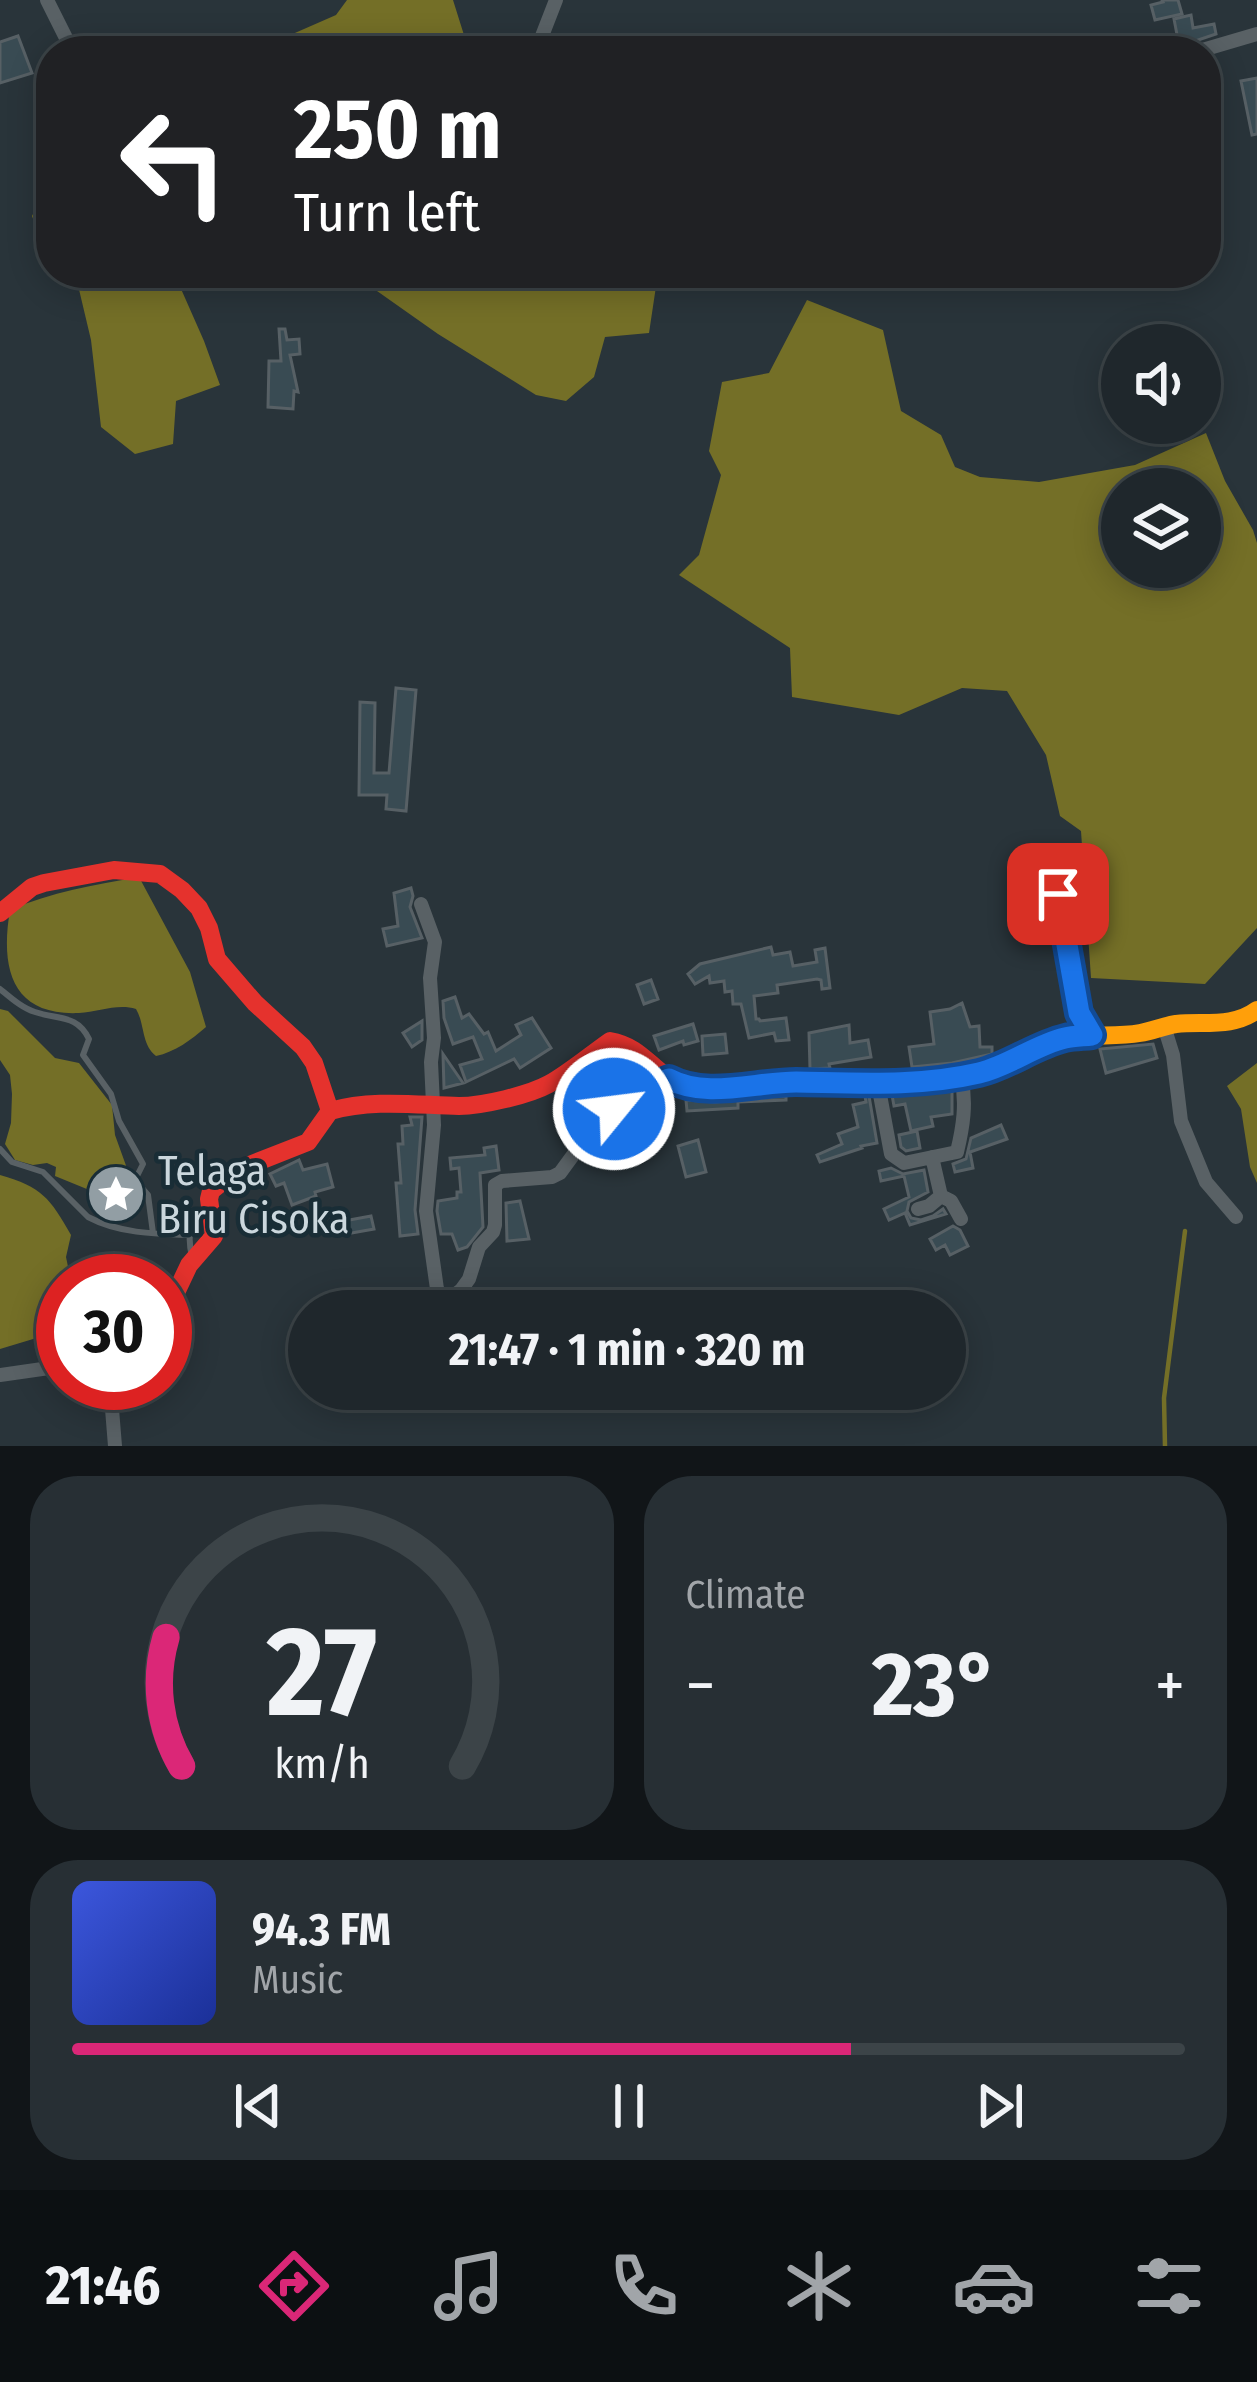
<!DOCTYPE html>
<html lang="en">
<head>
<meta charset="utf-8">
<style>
	:root { --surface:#1f272c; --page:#272f34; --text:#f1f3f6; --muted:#a1a5a9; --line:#3c4448; --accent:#db2777 }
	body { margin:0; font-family:"Fira Sans Condensed",sans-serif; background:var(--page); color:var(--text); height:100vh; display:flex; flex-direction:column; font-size:45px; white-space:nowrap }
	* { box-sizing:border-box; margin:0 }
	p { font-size:39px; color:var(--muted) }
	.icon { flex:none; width:66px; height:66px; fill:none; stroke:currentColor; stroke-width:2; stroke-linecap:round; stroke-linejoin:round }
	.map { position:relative; height:1446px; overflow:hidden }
	.sheet { display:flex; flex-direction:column; gap:30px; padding:30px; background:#111518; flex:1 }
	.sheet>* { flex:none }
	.hud { position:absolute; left:36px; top:36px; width:1185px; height:252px; border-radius:48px; box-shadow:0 6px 30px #0003,0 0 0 3px var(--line); background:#202124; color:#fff; overflow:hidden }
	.controls { position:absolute; left:1101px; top:324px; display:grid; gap:24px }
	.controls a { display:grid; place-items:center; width:120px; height:120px; border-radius:50%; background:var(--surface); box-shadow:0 6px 30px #0003,0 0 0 3px var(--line); font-size:60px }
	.speed { position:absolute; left:36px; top:1254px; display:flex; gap:24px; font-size:60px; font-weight:700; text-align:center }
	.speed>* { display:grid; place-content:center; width:156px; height:156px; border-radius:50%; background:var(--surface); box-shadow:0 6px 30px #0003,0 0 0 3px var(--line); line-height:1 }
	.speed .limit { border:18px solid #d22; background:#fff; color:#111 }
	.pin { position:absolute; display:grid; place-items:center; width:102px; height:102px; color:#fff; margin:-51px; border-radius:24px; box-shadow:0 6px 18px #0006 }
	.me { position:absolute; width:132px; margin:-66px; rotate:61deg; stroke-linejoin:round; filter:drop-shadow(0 0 9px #0008) }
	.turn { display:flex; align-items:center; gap:42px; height:252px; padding:0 60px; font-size:54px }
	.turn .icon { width:156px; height:156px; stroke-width:2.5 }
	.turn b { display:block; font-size:84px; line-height:102px }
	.big { font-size:90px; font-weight:700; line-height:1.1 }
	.sheet .card { flex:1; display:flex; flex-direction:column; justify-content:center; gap:18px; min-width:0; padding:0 42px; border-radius:48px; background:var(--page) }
	.sheet .dial { align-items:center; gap:0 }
	.dial svg { height:312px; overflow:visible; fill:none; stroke:var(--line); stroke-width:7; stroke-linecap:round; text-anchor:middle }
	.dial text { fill:var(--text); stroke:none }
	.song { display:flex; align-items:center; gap:36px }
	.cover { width:144px; height:144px; border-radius:18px; background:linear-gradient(135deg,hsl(230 70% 55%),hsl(230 70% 35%)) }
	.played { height:12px; border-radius:6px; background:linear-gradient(90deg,var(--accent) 70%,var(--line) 70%) }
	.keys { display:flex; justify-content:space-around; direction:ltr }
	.heat { display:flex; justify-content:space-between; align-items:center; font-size:66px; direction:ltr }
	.sheet .tiles { flex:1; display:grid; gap:30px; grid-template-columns:1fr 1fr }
	.card:last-child { grid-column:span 2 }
	.trip { position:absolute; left:288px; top:1290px; width:678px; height:120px; border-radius:60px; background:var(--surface); box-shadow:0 6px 30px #0003,0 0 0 3px var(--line); font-weight:700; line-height:120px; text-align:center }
	.menu { display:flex; height:192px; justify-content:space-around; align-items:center; background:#0c1012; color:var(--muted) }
	.menu .icon { width:84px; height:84px }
	.menu .current { color:var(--accent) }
	.menu b { font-size:54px; color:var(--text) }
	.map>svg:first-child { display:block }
	.water { fill:#746f27; fill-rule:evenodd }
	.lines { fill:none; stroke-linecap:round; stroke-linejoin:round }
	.stream { stroke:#746f27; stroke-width:4.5 }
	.building { fill:#394b53; stroke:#576065; stroke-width:3 }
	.lane { stroke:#596165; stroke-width:6 }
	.street { stroke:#596165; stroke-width:14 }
	.slow { stroke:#ff9f0a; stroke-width:18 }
	.jam { stroke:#e5322d; stroke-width:18 }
	.route-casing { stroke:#114b97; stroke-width:30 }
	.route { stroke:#1a73e8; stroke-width:21 }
	.labels { text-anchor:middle; stroke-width:9; stroke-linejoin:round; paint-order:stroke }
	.poi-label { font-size:42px; fill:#cbd7dd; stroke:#192d36; text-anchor:start }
</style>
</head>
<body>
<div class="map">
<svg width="1257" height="1446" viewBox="0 0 1257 1446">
	<rect width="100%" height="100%" fill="#29343a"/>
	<!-- water -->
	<path class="water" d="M 347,0 L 453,0 L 469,51 L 282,51 L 288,36 L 336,15 Z
		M 51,179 L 51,266 L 32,216 Z
		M 63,273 L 174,273 L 204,341 L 220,385 L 176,401 L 173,444 L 135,454 L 101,427 L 91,340 L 77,281 Z
		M 368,273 L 658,273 L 649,333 L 605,337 L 594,377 L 566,401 L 536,395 L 438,334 L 377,291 Z
		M 807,300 L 883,330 L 901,411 L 941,435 L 955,467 L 980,477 L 1039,482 L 1135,465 L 1206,433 L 1225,481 L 1253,530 L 1257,543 L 1257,928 L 1205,984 L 1091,978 L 1081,831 L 1060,816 L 1046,755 L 1007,691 L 962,688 L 899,715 L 792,697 L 790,648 L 679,575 L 699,555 L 721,475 L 709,451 L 722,382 L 769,373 ZM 1122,489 L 1200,489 L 1200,567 L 1122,567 Z
		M 139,877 L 190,972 L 206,1027 C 191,1040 175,1052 156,1056 C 141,1044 145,1024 136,1009 C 118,1003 98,1012 79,1013 C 12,1016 0,969 10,910 C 51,892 94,885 139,877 Z
		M 0,1009 L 8,1011 L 55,1058 L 79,1063 L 112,1105 L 115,1135 L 133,1185 L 124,1200 L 115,1207 L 99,1194 L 55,1176 L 56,1167 L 47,1163 L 33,1165 L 15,1160 L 5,1144 L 11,1123 L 12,1094 L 10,1075 L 0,1060 Z
		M 1257,1063 L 1257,1183 L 1250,1167 L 1241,1109 L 1227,1086 Z
		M 0,1175 C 42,1187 50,1198 71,1235 L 66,1257 L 71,1281 L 63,1281 L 63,1330 L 0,1349 Z"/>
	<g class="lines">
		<!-- stream -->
		<path class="stream" d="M 1165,1446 L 1164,1398 L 1185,1231"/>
	</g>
	<!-- building -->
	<path class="building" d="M 1162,0 L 1178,0 L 1182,14 L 1155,20 L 1151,5 L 1163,2 Z
		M 1191,15 L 1193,28 L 1214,24 L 1216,34 L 1195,41 L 1188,51 L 1149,51 L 1149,48 L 1178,40 L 1174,19 Z
		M 18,36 L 32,73 L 0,83 L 0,42 Z
		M 1257,78 L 1257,134 L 1252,135 L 1241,81 Z
		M 279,329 L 285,329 L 287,340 L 299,339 L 300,354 L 290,355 L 298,392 L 294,391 L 293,409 L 268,407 L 269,361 L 281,361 Z
		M 396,688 L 416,690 L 406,811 L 386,809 L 387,795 L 359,795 L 360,702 L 375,703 L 374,773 L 389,773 Z
		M 411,888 L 413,896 L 410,907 L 422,938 L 387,946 L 383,929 L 398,926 L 394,893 Z
		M 771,947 L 773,955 L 790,952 L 793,966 L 817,962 L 815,950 L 825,948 L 830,988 L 822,989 L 821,980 L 817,979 L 777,985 L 778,993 L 754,996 L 756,1019 L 759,1019 L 760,1021 L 786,1018 L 789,1040 L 776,1041 L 774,1033 L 749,1038 L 741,1004 L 733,1004 L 732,991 L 725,992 L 724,981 L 710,983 L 709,976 L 695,984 L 688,974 L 700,964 Z
		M 651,980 L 658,999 L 644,1004 L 637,985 Z
		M 455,997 L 462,1018 L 469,1014 L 484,1034 L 488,1032 L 496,1051 L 521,1035 L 516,1025 L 532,1018 L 551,1048 L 520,1068 L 514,1059 L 466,1082 L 460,1065 L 482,1059 L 473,1037 L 453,1044 L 444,1018 L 443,1001 Z
		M 962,1003 L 970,1027 L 979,1026 L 980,1047 L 992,1047 L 992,1054 L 952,1063 L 912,1067 L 909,1047 L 934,1044 L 930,1012 L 950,1009 Z
		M 422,1021 L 422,1040 L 412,1047 L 403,1033 Z
		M 693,1024 L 698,1041 L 684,1045 L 683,1041 L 659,1050 L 654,1036 Z
		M 849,1025 L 850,1043 L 868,1040 L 871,1057 L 829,1064 L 830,1068 L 810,1069 L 809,1033 Z
		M 725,1034 L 727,1053 L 703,1055 L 702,1036 Z
		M 1153,1044 L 1157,1058 L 1106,1073 L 1100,1049 Z
		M 443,1054 L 463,1083 L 444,1088 Z
		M 952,1091 L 952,1114 L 931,1117 L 933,1126 L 911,1131 L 905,1104 L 894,1106 L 892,1095 Z
		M 666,1093 L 649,1104 L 665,1134 L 652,1140 L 649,1134 L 624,1149 L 611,1128 L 633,1110 Z
		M 786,1096 L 786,1100 L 738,1102 L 738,1108 L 687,1111 L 686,1100 L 715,1102 Z
		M 865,1096 L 869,1096 L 877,1143 L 861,1146 L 862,1148 L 820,1162 L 817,1155 L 842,1144 L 838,1134 L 858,1127 L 853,1105 L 866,1102 Z
		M 410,1117 L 422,1117 L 415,1210 L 418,1234 L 400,1236 L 396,1183 L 401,1183 L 398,1144 L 403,1144 L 402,1126 L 412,1125 Z
		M 1001,1125 L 1007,1139 L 970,1152 L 973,1168 L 955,1172 L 953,1164 L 966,1159 L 971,1138 Z
		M 917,1131 L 920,1148 L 906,1151 L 901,1147 L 899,1135 Z
		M 698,1140 L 706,1172 L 686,1177 L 678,1146 Z
		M 496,1146 L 499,1170 L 480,1173 L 483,1227 L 467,1247 L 458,1250 L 452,1234 L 441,1234 L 437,1211 L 438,1201 L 457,1198 L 457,1192 L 461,1192 L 459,1168 L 451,1169 L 450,1158 L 485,1155 L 484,1148 Z
		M 299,1160 L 303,1170 L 327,1164 L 333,1187 L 315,1192 L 316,1196 L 292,1205 L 284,1183 L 276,1186 L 270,1174 Z
		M 891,1168 L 903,1174 L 924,1170 L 928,1192 L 909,1202 L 907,1211 L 911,1218 L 921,1220 L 933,1216 L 943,1209 L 946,1214 L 910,1225 L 905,1213 L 889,1220 L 884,1209 L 909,1197 L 904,1176 L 881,1181 L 879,1171 Z
		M 520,1201 L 529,1239 L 507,1241 L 506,1203 Z
		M 371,1216 L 374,1229 L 346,1234 L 344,1221 Z
		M 953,1226 L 960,1230 L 968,1246 L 950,1255 L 945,1245 L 936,1250 L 930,1239 Z"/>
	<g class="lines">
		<!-- lane -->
		<path class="lane" d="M 0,989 C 11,998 22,1008 35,1012 C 58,1020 77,1014 89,1039 L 83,1055 L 111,1094 L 119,1121 L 143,1164 L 135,1180 L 148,1195 L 153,1233
			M 0,1149 L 12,1162 L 43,1172 L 88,1217 C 118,1233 154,1234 188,1235
			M 192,1257 C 187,1236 189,1220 207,1205"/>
		<!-- street -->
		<path class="street" d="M 47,0 L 68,42 L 69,51
			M 541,51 L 542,36 L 556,0
			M 1199,51 L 1257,34
			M 1054,881 L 1079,1013 L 1092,1035
			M 421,904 L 435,942 L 430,978 L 434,1038 L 431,1062 L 434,1125 L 426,1211 L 437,1289 L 446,1302
			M 1164,1026 L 1173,1055 L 1181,1121 L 1206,1182 L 1236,1217
			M 878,1084 L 891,1154 L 904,1163 L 957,1152 C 963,1127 967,1103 961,1076
			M 941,1196 L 951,1201 L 961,1219
			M 918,1209 L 929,1206 L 941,1196 L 932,1157
			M 434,1311 L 461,1290 L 469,1279 L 479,1247 L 493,1232 L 495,1225 L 495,1185 L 502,1181 L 552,1177 L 560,1173 L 601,1117 L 645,1089 L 669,1079
			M 0,1375 L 63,1366
			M 104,1383 L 112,1409 L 115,1446"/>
		<!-- slow -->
		<path class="slow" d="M 821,1082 C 875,1083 936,1086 988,1070 C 1018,1061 1043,1040 1075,1037 C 1096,1034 1118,1037 1140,1033 C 1152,1031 1164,1026 1176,1024 C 1204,1021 1233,1028 1257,1010"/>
		<!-- jam -->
		<path class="jam" d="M 0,913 L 32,887 L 44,883 L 114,870 L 160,874 L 182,890 L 199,908 L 209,928 L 217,959 L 255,1003 L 303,1047 L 314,1063 L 330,1111 L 308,1142 L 237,1170 L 211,1191 L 209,1199 L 214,1236 L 189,1265 L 165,1316
			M 330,1111 C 373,1099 415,1105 459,1106 C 482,1106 529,1095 549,1084 C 570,1072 590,1055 610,1041 C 644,1047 652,1073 681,1084 C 709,1096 744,1085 774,1083 C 789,1082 805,1082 821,1082"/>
	</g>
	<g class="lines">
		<defs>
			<path id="route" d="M 614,1109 L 645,1089 L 669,1079 C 706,1099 755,1082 796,1082 C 857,1083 919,1087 979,1073 C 1009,1066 1035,1045 1065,1038 C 1073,1036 1083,1036 1092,1035 L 1079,1013 L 1058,894"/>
		</defs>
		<!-- route casing -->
		<use href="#route" class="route-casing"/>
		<!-- route -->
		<use href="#route" class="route"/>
	</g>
	<!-- icons -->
	<defs>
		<symbol id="sight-disc" viewBox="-11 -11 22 22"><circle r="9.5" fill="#929ea4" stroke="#192d36"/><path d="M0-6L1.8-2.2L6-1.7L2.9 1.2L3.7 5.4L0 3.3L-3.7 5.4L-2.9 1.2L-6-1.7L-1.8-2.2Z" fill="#fff"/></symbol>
	</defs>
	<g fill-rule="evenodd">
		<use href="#sight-disc" x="83" y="1161" width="66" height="66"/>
	</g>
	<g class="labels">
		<!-- poi labels -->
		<g class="poi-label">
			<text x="158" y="1185">Telaga<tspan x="158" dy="48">Biru Cisoka</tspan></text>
		</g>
	</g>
</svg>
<div class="controls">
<a><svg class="icon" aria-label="sound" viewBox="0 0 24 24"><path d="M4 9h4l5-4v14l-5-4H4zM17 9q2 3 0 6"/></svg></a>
<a><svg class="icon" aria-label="layers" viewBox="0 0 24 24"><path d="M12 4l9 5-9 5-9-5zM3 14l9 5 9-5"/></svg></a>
</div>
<div class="speed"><div class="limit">30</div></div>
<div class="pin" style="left:1058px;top:894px;background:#d93025"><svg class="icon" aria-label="arrive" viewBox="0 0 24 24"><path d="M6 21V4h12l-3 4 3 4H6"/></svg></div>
<svg class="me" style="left:614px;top:1109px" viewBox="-20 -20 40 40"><circle r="17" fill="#1a73e8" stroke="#fff" stroke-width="3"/><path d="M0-11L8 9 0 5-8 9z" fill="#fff"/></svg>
<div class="trip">21:47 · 1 min · 320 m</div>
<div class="hud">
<div class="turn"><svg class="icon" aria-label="left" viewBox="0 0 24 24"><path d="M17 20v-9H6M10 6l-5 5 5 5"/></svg><div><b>250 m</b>Turn left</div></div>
</div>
</div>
<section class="sheet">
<div class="tiles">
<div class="card dial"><svg viewBox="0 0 100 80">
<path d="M14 69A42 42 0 1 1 86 69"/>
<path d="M14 69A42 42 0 0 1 10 36" stroke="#db2777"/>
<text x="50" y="56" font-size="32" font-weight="700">27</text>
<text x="50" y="72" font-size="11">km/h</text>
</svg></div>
<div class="card"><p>Climate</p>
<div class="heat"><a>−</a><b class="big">23°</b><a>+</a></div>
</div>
<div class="card">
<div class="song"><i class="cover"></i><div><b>94.3 FM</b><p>Music</p></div></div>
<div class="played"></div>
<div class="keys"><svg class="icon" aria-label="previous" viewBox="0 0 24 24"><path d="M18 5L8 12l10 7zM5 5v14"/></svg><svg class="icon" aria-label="pause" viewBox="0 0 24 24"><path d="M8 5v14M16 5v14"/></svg><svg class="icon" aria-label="next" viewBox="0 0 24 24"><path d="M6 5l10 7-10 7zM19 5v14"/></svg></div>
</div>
</div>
</section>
<nav class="menu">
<b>21:46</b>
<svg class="icon current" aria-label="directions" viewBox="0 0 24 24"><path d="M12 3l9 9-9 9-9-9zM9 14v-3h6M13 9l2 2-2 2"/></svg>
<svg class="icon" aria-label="music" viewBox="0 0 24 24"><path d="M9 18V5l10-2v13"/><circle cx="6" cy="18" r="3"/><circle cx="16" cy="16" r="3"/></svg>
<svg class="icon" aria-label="phone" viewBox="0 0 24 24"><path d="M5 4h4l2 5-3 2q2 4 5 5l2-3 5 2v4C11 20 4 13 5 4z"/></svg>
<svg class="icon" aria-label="climate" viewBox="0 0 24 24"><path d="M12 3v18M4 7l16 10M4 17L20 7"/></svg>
<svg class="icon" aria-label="car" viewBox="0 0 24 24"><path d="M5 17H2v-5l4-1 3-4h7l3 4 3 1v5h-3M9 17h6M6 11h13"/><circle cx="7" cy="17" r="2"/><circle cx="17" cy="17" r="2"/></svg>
<svg class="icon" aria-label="filters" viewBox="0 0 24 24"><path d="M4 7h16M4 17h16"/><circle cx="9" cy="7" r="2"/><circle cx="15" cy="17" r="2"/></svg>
</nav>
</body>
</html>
